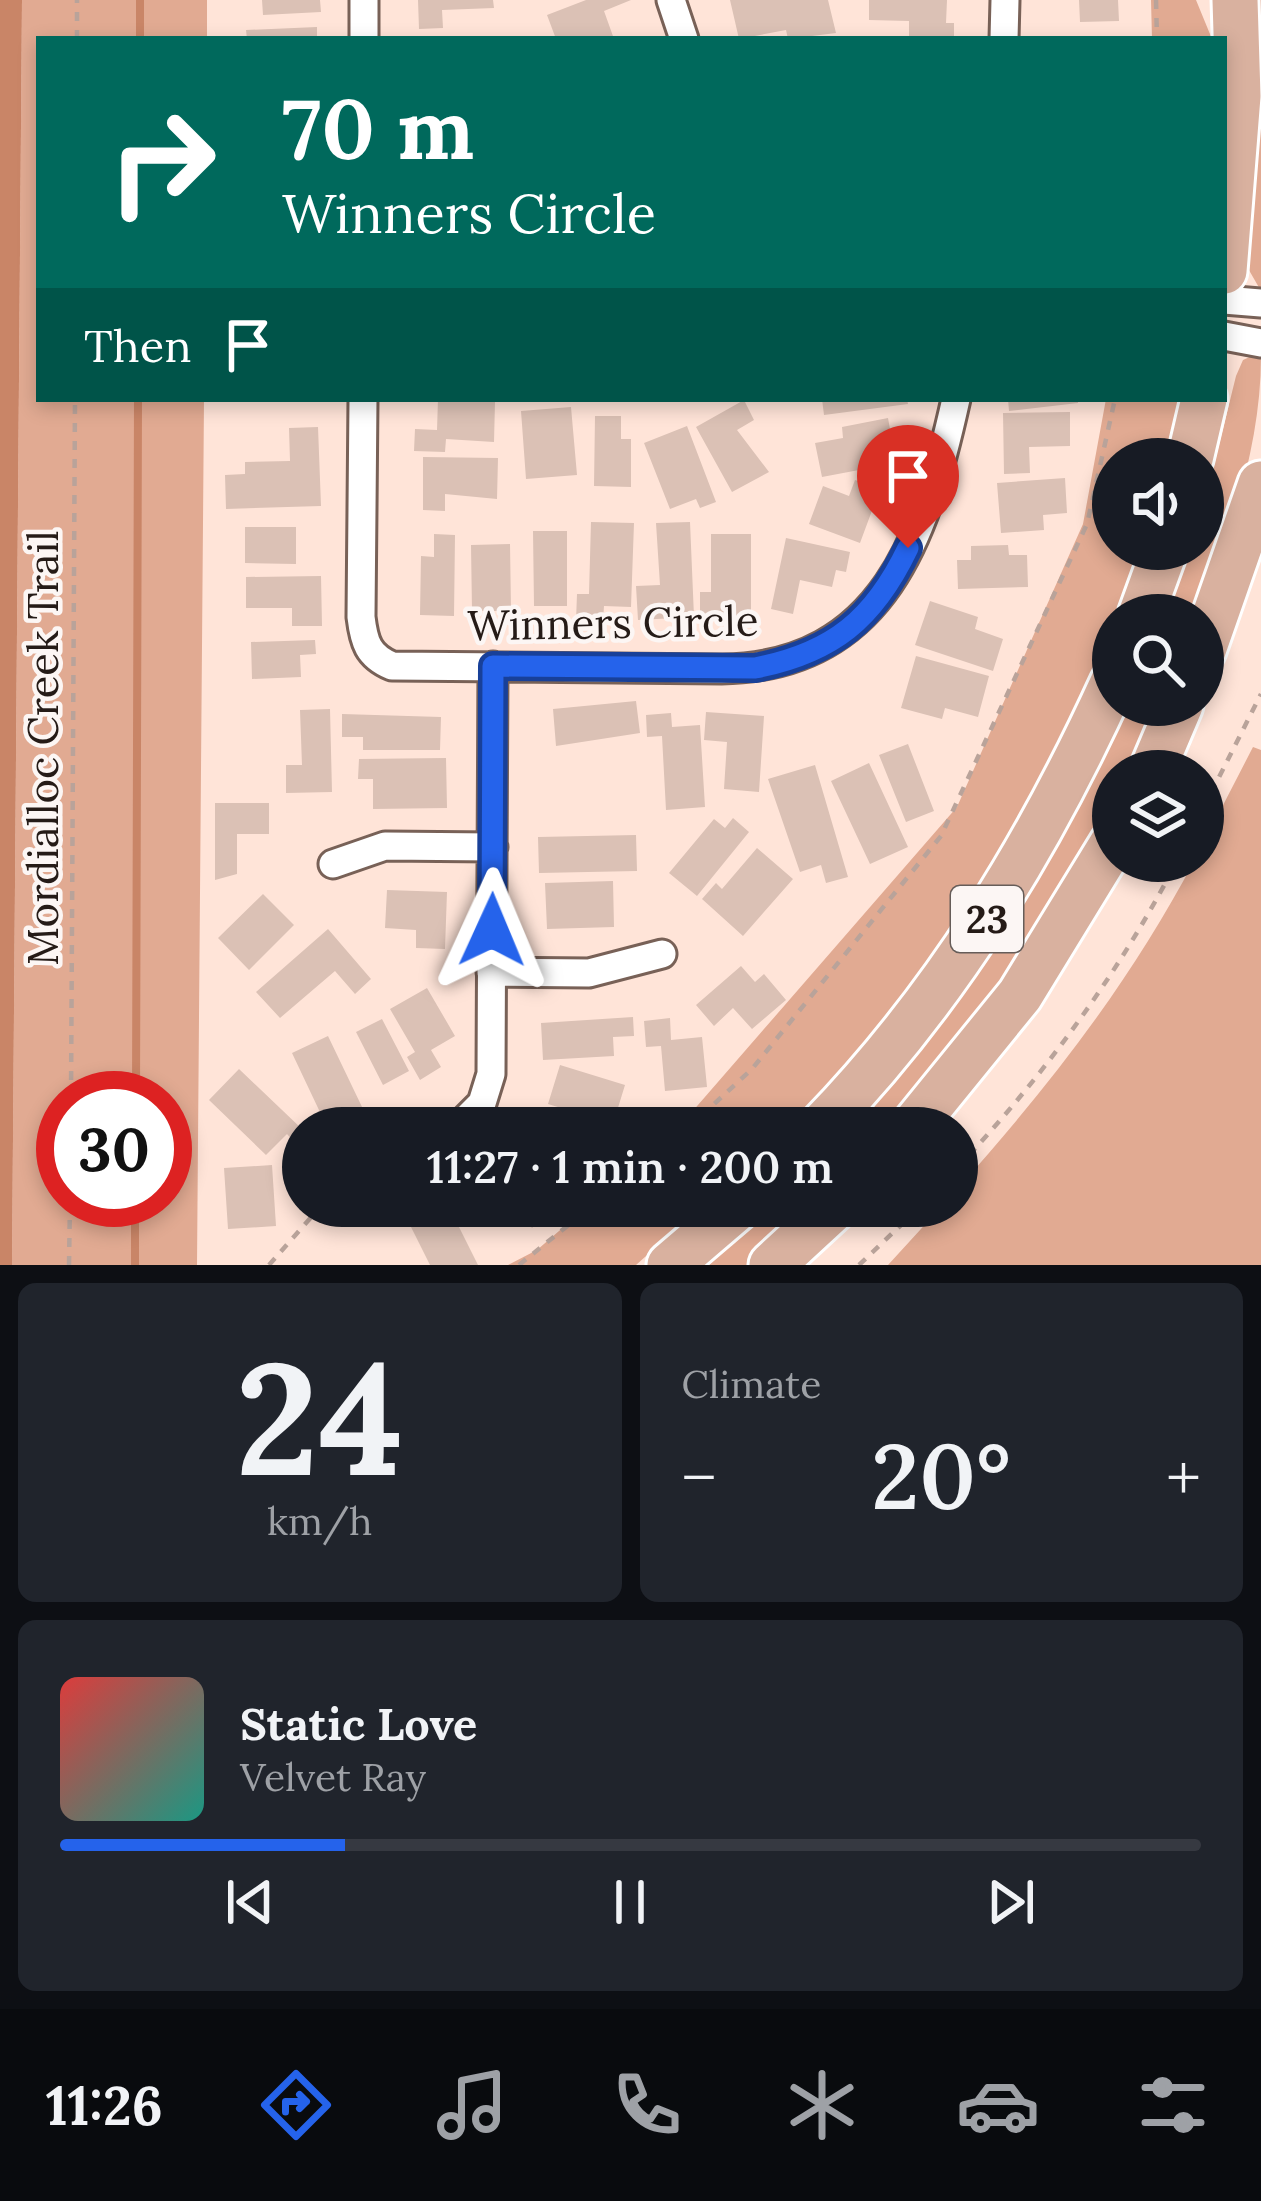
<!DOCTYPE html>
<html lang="en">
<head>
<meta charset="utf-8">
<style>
	:root { --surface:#171b24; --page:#20242c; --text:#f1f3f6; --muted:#9ea1a6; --line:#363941; --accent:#2563eb }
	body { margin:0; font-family:Lora,serif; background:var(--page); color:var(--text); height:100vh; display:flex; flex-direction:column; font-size:45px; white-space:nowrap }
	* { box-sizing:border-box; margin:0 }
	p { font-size:39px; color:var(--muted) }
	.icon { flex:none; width:66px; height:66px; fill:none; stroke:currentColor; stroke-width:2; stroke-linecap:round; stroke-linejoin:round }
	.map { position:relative; height:1265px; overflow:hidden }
	.panel { display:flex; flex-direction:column; gap:18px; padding:18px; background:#0d0f14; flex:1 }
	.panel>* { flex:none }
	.top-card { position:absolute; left:36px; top:36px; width:1191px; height:366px; border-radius:0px; box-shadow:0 6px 18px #0003; background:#00695c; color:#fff; overflow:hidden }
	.buttons { position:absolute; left:1092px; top:438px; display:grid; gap:24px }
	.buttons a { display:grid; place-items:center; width:132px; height:132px; border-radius:50%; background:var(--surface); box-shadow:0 6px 18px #0003; font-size:60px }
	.speed { position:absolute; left:36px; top:1071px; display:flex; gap:24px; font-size:60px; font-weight:700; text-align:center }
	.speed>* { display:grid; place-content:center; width:156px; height:156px; border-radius:50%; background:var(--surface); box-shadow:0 6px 18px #0003; line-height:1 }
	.speed .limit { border:18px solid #d22; background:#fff; color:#111 }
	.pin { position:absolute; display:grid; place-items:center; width:102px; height:102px; color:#fff; margin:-123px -51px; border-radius:50% 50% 50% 0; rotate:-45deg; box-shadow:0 0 12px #0007 }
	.pin .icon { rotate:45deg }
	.me { position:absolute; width:132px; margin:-66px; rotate:1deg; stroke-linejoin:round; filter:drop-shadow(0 0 9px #0008) }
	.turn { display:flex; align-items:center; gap:42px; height:252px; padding:0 48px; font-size:54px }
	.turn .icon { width:156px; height:156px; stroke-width:2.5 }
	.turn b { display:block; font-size:84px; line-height:102px }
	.then { display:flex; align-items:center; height:114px; padding:0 48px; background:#0003; gap:24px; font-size:45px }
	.big { font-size:90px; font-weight:600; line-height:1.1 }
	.panel .widget { flex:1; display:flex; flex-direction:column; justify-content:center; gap:18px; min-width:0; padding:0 42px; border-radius:18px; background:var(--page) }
	.panel .dial { align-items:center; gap:0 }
	.dial b { font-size:156px; line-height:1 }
	.song { display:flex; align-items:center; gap:36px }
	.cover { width:144px; height:144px; border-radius:18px; background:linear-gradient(135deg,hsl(0 70% 55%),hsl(170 70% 35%)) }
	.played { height:12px; border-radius:6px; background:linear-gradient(90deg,var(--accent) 25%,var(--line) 25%) }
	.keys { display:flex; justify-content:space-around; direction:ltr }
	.heat { display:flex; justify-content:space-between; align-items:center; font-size:66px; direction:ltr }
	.panel .tiles { flex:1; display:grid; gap:18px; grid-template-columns:1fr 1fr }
	.widget:last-child { grid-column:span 2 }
	.trip { position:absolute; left:282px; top:1107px; width:696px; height:120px; border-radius:60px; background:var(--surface); box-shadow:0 6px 18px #0003; font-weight:600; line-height:120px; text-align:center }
	.menu { display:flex; height:192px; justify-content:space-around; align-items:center; background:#090b0e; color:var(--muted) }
	.menu .icon { width:84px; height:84px }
	.menu .current { color:var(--accent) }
	.menu b { font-size:54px; color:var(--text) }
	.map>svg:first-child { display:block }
	.green { fill:#e1aa92; fill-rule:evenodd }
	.water { fill:#c98567 }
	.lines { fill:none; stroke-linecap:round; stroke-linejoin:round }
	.stream { stroke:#c98567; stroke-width:8 }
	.building { fill:#dbc1b5 }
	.street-casing { stroke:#786157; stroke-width:33 }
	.primary-casing { stroke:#fff; stroke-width:51 }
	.path { stroke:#b9a39a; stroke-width:4.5; stroke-dasharray:9 9; stroke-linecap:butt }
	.street { stroke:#fff; stroke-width:27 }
	.primary { stroke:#d9b19f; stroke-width:45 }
	.route-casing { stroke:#184099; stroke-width:30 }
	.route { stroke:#2563eb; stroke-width:21 }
	.labels { text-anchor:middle; stroke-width:9; stroke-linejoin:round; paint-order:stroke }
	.shield { fill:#fcf6f4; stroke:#665d59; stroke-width:3 }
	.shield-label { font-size:39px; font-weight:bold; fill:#251b17 }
	.street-label { font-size:42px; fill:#251b17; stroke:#fcf6f4 }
</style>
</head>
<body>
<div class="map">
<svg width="1261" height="1265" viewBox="0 0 1261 1265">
	<rect width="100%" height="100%" fill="#ffe4d8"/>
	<!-- green -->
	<path class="green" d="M 22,0 L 207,0 L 207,39 L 39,39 L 39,399 L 204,399 L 197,1265 L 12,1265 ZM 63,1098 L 165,1098 L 165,1200 L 63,1200 Z
		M 1151,0 L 1196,0 L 1212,39 L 1152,39 Z
		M 1254,0 L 1261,0 L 1261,291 L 1242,258 Z
		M 1256,354 L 1261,357 C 1261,445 1230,532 1202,615 L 1160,615 L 1192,549 L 1203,549 L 1203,510 L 1236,376 L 1243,360 Z
		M 1106,399 L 1183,399 L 1168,459 L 1113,459 L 1113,549 L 1143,549 L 1121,615 L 1113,615 L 1113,633 L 1030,813 L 890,1019 L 804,1119 L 794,1128 L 678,1128 L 957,807 L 1083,524 Z
		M 1120,705 L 1163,705 L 1130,771 L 1113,771 L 1112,807 L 1043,932 L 895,1128 L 845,1128 Z
		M 1253,747 L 1261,750 L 1261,1265 L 888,1265 L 942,1206 L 957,1206 L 957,1189 C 1048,1088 1131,981 1194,861 L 1203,861 L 1203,844 Z
		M 588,1206 L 702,1206 L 636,1265 L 508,1265 L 537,1250 Z
		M 768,1206 L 818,1206 L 756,1265 L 702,1265 Z"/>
	<!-- water -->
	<path class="water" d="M 0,0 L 22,0 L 12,1265 L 0,1265 Z"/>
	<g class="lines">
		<!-- stream -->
		<path class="stream" d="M 140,39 L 140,0
			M 136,1098 L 138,399
			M 135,1265 L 135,1200"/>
	</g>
	<!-- building -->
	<path class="building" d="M 262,0 L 320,0 L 321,12 L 263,15 Z
		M 418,0 L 493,0 L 494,8 L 442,10 L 443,28 L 419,29 Z
		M 586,0 L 631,0 L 604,11 L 614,39 L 556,39 L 547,15 Z
		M 730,0 L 828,0 L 836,33 L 788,39 L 786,30 L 739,39 Z
		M 869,0 L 947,0 L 946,23 L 954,23 L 954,39 L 909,39 L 909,21 L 869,20 Z
		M 1079,0 L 1118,0 L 1119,21 L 1080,22 Z
		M 317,27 L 317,39 L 247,39 L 246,30 Z
		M 438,399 L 495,402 L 494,442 L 446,439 L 445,452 L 414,451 L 415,429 L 437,430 Z
		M 822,399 L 907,399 L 908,404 L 824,415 Z
		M 1008,399 L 1078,399 L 1078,403 L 1009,411 Z
		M 744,400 L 754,420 L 737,430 L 769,472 L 732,492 L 696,427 Z
		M 571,407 L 577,475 L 526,479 L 521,411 Z
		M 1070,412 L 1070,446 L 1029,447 L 1030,473 L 1004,474 L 1003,413 Z
		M 595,416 L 621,416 L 621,439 L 631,439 L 631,487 L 594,486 Z
		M 888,418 L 896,463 L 822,477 L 815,443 L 843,438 L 842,427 Z
		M 687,426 L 716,502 L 700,508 L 696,499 L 670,509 L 644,443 Z
		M 318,427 L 321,506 L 226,509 L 225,475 L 245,474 L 245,462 L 290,461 L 289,428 Z
		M 423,457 L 498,458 L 497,499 L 445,494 L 445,511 L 423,510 Z
		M 1065,478 L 1067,513 L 1043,515 L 1044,530 L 1001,533 L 997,483 Z
		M 855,480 L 880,489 L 860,543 L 809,524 L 823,486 L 849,496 Z
		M 591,522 L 634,523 L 631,607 L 604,606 L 603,621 L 576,621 L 577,594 L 589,594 Z
		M 690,522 L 694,617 L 638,620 L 636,586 L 660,585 L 656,523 Z
		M 245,527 L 296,527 L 296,564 L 245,563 Z
		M 533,531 L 567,531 L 567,606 L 534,606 Z
		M 434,534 L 455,535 L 454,616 L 420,615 L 421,556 L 434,557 Z
		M 711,534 L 751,534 L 751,617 L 700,617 L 700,592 L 711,592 Z
		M 786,538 L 850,552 L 846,572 L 836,570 L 832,587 L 800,580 L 793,614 L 771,609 Z
		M 510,544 L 511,611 L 472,611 L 471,545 Z
		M 1008,545 L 1009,555 L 1027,555 L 1028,587 L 958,589 L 957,560 L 971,560 L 971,546 Z
		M 321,576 L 322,626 L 292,626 L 292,608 L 246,608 L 246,577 Z
		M 930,601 L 978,617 L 975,629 L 1003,639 L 993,671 L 915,645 Z
		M 315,640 L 316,654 L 300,655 L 301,677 L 252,679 L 251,642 Z
		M 916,656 L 989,676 L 978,717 L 945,708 L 942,719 L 901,708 Z
		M 636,701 L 640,733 L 556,746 L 553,709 Z
		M 330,709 L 332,792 L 286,793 L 286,765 L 302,765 L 300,710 Z
		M 706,712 L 764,716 L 759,792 L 724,789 L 727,742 L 704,740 Z
		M 671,713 L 672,727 L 700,725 L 705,807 L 666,810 L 662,736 L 647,737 L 646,715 Z
		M 342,714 L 441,717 L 440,750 L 363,750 L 363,737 L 342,737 Z
		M 908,744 L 934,811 L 906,822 L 879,755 Z
		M 446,758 L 447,808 L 373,809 L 373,779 L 358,779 L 359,759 Z
		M 869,763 L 908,847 L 870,864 L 831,781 Z
		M 815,765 L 848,877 L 826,883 L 821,865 L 800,872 L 768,779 Z
		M 215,803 L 269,803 L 269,834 L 237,834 L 237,874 L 215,880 Z
		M 733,818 L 749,832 L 697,896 L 669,873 L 714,819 L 725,828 Z
		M 636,835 L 637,871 L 539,873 L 538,837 Z
		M 757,848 L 793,879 L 743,936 L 702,899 L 716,883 L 722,889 Z
		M 613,881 L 614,927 L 547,929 L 545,883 Z
		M 387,890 L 447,892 L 445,949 L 416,948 L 416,930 L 385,928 Z
		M 263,894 L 294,925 L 249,970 L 218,938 Z
		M 328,929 L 371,979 L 355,994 L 335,971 L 280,1018 L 256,992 Z
		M 741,966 L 755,982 L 764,974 L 786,1000 L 752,1029 L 733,1008 L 714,1026 L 696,1005 Z
		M 427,988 L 455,1036 L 431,1050 L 441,1067 L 420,1080 L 407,1057 L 415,1052 L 390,1009 Z
		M 633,1017 L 634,1036 L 613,1037 L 614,1056 L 543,1060 L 541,1023 Z
		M 670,1018 L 671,1040 L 702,1037 L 707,1087 L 665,1091 L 661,1046 L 646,1047 L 644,1021 Z
		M 382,1019 L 409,1071 L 383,1085 L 356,1032 Z
		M 328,1036 L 363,1109 L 327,1127 L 292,1053 Z
		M 560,1065 L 625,1085 L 613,1124 L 548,1104 Z
		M 239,1069 L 303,1130 L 295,1143 L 287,1134 L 266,1155 L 209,1100 Z
		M 272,1165 L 276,1226 L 228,1229 L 224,1168 Z
		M 413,1206 L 419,1206 L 427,1221 L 450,1209 L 478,1265 L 430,1265 L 403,1211 Z
		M 491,1206 L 547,1206 L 551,1210 L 532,1228 L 521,1215 L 510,1226 Z"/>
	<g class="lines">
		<defs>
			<path id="street" d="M 671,0 L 684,39
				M 364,39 L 364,0
				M 1004,39 L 1005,0
				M 1224,300 L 1261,303
				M 1224,336 L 1261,343
				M 363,399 L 361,617 C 364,642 368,656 392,666 L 722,669 C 884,667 926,534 956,399
				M 333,864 L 385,846 L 493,847
				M 491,972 L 589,973 L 662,954
				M 457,1128 L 482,1103 L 491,1074 L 493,666"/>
			<path id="primary" d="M 1224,271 L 1238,96 L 1235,0
				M 1190,459 L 1204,399
				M 1141,615 L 1165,549
				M 1203,650 L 1261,484
				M 1152,771 L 1180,705
				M 820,1128 C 946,998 1038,847 1113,683
				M 912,1128 L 1020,995 L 1113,843
				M 670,1265 L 739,1206
				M 772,1265 L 836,1206"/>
		</defs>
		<!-- street casing -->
		<use href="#street" class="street-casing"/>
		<!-- primary casing -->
		<use href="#primary" class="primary-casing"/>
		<!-- path -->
		<path class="path" d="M 1156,0 L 1157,39
			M 77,39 L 77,0
			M 1203,809 L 1261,694
			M 71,1098 L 75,399
			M 688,1128 L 752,1069 L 941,836 L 1087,524 L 1115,399
			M 957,1168 C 1043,1077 1120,972 1177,861
			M 69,1265 L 70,1200
			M 269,1265 L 321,1206
			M 519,1265 L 592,1206
			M 859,1265 L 921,1206"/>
		<!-- street -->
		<use href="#street" class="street"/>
		<!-- primary -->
		<use href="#primary" class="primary"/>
	</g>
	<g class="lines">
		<defs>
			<path id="route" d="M 492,930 L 493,666 L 755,668 C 833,653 874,619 908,548"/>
		</defs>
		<!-- route casing -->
		<use href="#route" class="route-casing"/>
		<!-- route -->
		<use href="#route" class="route"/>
	</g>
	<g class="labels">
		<!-- shield labels -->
		<rect class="shield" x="951" y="886" width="72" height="66" rx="9"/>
		<g class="shield-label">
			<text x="987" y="933">23</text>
		</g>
		<!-- street labels -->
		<g class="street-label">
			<text transform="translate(613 623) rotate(-1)" y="15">Winners Circle</text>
			<text transform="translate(43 748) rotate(-90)" y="15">Mordialloc Creek Trail</text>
		</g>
	</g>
</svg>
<div class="buttons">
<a><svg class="icon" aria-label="sound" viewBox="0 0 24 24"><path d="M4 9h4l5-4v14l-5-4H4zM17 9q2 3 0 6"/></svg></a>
<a><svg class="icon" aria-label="search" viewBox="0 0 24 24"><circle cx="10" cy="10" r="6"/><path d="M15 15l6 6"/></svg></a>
<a><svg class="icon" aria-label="layers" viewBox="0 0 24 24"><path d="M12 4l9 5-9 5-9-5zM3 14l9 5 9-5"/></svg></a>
</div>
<div class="speed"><div class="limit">30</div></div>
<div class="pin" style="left:908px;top:548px;background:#d93025"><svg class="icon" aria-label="arrive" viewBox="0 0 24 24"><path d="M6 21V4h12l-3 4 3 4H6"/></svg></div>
<svg class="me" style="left:492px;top:930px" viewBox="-20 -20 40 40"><path d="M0-17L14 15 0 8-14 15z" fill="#2563eb" stroke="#fff" stroke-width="4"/></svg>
<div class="trip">11:27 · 1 min · 200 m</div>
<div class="top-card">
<div class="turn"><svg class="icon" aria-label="right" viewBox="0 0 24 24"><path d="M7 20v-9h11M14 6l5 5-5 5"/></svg><div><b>70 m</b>Winners Circle</div></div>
<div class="then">Then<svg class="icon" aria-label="arrive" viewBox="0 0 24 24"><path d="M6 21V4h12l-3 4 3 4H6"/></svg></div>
</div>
</div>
<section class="panel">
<div class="tiles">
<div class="widget dial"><b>24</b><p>km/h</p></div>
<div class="widget"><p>Climate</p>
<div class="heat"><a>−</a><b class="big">20°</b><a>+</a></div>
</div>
<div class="widget">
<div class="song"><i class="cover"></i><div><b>Static Love</b><p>Velvet Ray</p></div></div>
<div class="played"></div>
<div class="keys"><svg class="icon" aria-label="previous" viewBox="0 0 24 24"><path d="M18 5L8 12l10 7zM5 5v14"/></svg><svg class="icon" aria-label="pause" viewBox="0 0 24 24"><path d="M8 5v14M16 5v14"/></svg><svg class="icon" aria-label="next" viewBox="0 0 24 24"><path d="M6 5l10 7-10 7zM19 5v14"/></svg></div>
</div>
</div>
</section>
<nav class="menu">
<b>11:26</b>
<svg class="icon current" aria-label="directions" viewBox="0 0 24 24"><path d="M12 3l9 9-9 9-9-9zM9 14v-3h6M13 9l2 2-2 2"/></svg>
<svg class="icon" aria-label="music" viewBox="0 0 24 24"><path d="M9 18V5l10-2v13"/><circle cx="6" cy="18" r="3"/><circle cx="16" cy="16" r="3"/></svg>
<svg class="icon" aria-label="phone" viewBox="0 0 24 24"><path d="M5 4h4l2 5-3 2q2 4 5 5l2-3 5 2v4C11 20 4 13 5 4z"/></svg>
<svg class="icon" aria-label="climate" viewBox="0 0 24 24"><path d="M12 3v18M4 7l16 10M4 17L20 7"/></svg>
<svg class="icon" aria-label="car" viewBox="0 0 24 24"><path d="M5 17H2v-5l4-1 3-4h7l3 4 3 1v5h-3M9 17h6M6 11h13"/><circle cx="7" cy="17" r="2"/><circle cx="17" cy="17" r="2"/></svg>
<svg class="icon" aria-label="filters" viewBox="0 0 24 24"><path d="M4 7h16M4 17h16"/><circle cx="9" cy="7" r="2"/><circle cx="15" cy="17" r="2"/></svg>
</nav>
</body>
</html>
